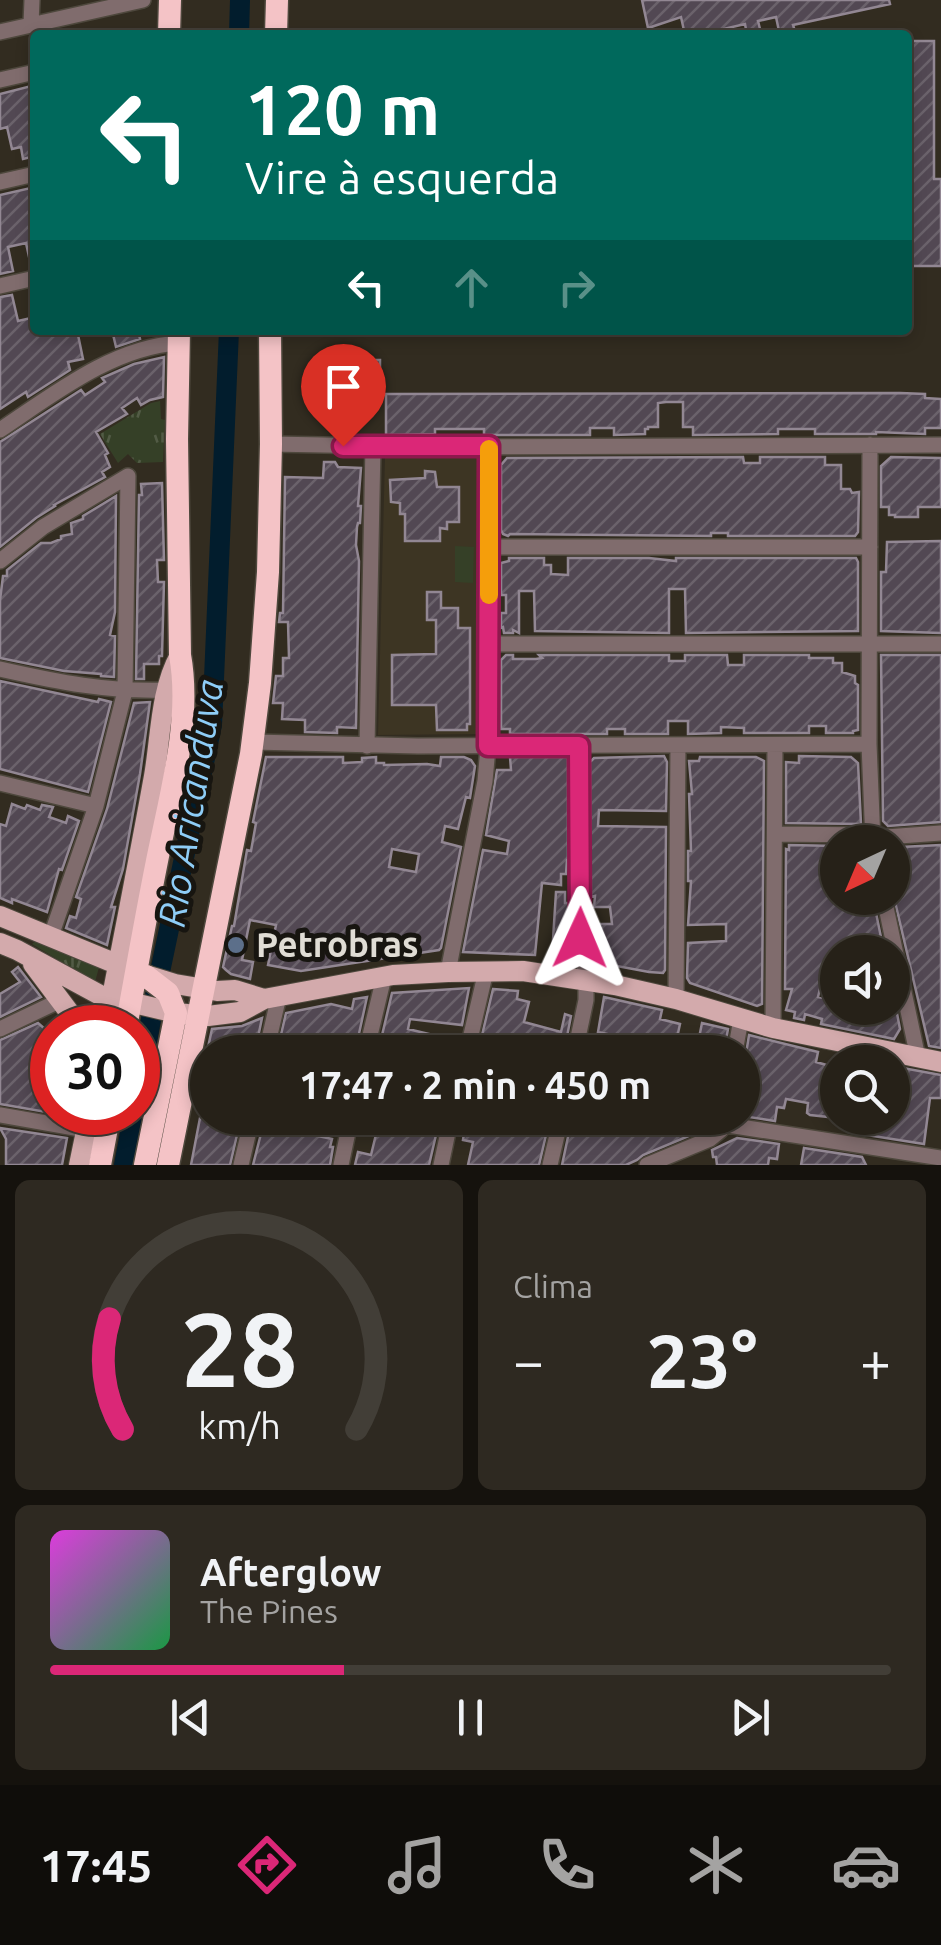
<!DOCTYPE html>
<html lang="pt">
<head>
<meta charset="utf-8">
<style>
	:root { --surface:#262118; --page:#2e2921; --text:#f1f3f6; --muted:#a4a3a2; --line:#423e37; --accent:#db2777 }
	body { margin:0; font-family:Ubuntu,sans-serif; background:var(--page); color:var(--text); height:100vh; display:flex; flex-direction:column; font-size:38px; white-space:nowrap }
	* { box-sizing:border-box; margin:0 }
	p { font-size:32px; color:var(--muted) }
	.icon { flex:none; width:55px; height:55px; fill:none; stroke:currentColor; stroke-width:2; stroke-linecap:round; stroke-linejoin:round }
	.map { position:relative; height:1165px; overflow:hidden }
	.side { display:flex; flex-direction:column; gap:15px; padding:15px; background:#15120d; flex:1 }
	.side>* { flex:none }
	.guide { position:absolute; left:30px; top:30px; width:882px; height:305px; border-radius:10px; box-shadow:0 5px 15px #0003,0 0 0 2px var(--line); background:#00695c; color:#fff; overflow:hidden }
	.needle { width:65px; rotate:224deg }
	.fabs { position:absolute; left:820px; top:825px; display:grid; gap:20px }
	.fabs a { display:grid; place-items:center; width:90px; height:90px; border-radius:50%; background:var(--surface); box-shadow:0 5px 15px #0003,0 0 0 2px var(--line); font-size:50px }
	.speed { position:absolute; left:30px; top:1005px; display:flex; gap:20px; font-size:50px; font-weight:700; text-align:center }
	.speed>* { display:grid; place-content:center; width:130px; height:130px; border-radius:50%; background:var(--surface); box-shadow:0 5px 15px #0003,0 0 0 2px var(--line); line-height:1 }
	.speed .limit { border:15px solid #d22; background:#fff; color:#111 }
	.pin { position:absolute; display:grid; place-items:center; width:85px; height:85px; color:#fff; margin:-102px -42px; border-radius:50% 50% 50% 0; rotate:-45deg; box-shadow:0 0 10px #0007 }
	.pin .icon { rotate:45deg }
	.me { position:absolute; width:110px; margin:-55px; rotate:1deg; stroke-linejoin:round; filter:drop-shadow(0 0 8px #0008) }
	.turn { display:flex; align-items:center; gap:35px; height:210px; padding:0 50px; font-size:45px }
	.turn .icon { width:130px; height:130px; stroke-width:2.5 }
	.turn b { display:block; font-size:70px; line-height:85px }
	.lanes { display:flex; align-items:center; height:95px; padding:0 50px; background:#0003; justify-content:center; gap:50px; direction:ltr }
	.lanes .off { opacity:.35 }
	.big { font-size:75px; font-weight:700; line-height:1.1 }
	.side .card { flex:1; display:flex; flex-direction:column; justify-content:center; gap:15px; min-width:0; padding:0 35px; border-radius:15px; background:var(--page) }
	.side .dial { align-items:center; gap:0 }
	.dial svg { height:260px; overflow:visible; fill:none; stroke:var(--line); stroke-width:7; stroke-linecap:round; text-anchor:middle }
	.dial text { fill:var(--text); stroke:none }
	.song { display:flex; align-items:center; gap:30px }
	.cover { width:120px; height:120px; border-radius:15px; background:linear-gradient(135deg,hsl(300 70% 55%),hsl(140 70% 35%)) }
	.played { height:10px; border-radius:5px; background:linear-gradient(90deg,var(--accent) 35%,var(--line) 35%) }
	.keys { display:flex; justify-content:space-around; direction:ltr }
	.heat { display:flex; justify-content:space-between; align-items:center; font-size:55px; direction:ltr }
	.side .tiles { flex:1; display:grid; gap:15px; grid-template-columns:1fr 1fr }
	.card:last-child { grid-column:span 2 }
	.trip { position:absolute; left:190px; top:1035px; width:570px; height:100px; border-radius:50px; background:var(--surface); box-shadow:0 5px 15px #0003,0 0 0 2px var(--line); font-weight:700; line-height:100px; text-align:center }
	.tabs { display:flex; height:160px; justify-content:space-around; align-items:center; background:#0f0d0a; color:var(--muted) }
	.tabs .icon { width:70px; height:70px }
	.tabs .selected { color:var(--accent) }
	.tabs b { font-size:45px; color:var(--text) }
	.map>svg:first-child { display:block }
	.built { fill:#3d3523 }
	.grass { fill:url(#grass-tufts) }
	.pitch { fill:#354027 }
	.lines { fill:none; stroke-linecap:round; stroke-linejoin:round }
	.river { stroke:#021d2d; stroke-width:20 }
	.building { fill:url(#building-hatch); stroke:#928793; stroke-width:2.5; fill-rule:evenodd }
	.minor-casing { stroke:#4e483d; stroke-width:18 }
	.major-casing { stroke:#4e483d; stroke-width:22 }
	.highway-casing { stroke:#4e483d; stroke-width:25 }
	.minor { stroke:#806c6d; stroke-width:15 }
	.major { stroke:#d3aaac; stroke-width:20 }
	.highway { stroke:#f4c3c6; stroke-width:22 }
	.route-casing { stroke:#8e194d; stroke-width:25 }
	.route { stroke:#db2777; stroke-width:18 }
	.slow { stroke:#f59e0b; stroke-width:18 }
	.service-dot { fill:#5c6f8a; stroke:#171510; stroke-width:4 }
	.labels { text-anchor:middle; stroke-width:10; stroke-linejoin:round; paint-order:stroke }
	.poi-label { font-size:35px; font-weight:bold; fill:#e0ddd5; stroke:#171510; text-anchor:start }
	.water-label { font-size:38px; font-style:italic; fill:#8ecdf7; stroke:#171510 }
</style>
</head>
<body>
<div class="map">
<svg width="941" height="1165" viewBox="0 0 941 1165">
	<defs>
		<pattern id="grass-tufts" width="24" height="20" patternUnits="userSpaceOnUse" patternTransform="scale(2.5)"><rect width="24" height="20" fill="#354027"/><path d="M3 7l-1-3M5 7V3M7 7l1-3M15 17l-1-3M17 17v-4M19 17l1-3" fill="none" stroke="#525b45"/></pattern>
		<pattern id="building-hatch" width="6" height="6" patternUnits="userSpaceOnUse" patternTransform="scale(2.5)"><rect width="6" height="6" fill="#524853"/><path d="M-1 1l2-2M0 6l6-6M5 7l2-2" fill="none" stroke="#6b626b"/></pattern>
	</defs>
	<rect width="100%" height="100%" fill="#322c20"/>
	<!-- built -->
	<path class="built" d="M 385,457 L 478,458 L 477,734 L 378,735 Z"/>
	<!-- grass -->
	<path class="grass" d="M 160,401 L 161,419 L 165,420 L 163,462 L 137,463 L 128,454 L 118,463 L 100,434 L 151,403 Z
		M 39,938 L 99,967 L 95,982 L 32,944 Z"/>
	<!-- pitch -->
	<path class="pitch" d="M 455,546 L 474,547 L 473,583 L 455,582 Z"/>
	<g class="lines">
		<!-- river -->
		<path class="river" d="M 239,35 L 240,0
			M 138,1093 L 156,991 L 212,725 L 229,330
			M 124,1165 L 134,1112"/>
	</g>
	<!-- building -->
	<path class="building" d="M 642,0 L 889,0 L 890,4 L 793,25 L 794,28 L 779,31 L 776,17 L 758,21 L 761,33 L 751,35 L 747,35 L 745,24 L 698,35 L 685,35 L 681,17 L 648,28 Z
		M 908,41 L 934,41 L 934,179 L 941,179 L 941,266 L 908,266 Z
		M 35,85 L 35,156 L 23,159 L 21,147 L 12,149 L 7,127 L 0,129 L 0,94 Z
		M 35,187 L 35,266 L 31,266 L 26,243 L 8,247 L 13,271 L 0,274 L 0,195 Z
		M 12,295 L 18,321 L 35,317 L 35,330 L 77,330 L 83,359 L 68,362 L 70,370 L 28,397 L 26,392 L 0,409 L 0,297 Z
		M 112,330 L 138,330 L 140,339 L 116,347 Z
		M 164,357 L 163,397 L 150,400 L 141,405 L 137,398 L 122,408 L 127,414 L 96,432 L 108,453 L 105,455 L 110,467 L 102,472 L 105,477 L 54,505 L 55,506 L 36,518 L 0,547 L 0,442 L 81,390 L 85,395 L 105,382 L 102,378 L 134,364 Z
		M 345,360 L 380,360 L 380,374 L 345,374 Z
		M 346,393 L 355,393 L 355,397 L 362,397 L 362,422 L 346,421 Z
		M 900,393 L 925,394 L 925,398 L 941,399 L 941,428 L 925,428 L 925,434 L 876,432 L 876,434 L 815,434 L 815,429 L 778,429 L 778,434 L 693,435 L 693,427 L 683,427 L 683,402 L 666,402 L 658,403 L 658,427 L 648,427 L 648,429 L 645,429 L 645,434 L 614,435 L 614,428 L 590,428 L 590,435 L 484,435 L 484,429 L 435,429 L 435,434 L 386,435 L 386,394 Z
		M 743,457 L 744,463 L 760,463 L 760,457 L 825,457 L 825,465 L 841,465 L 841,489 L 850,489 L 852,493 L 859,492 L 858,532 L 855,536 L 728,536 L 728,533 L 711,533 L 711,536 L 510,534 L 508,536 L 503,534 L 501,530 L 501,465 L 507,458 Z
		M 891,457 L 941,458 L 941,507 L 918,507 L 918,517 L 895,517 L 895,515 L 889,515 L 889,507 L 881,507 L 881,466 Z
		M 324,462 L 335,462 L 338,467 L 361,468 L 358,506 L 361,506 L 360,523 L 358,523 L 357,527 L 356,545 L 359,561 L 356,728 L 337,727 L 337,733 L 305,732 L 305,720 L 282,719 L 283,703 L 273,703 L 276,676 L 283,676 L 283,658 L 289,658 L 288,622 L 279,622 L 280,613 L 283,613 L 285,477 L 323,478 Z
		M 425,471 L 435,472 L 437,487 L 459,487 L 459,522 L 447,522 L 447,529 L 440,528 L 440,541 L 405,541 L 405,514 L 400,514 L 400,503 L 391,502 L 390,480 L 425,478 Z
		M 162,483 L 164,560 L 157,560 L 158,582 L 164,582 L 162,656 L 159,656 L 159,664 L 144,664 L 144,679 L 136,679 L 139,495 L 142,495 L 141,484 Z
		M 116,496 L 115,612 L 110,635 L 115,636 L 114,677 L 101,676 L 101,674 L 64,671 L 0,658 L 0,600 L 3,576 L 7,576 L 7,570 L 41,543 L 51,543 L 61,539 L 61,536 L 72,534 L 71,523 L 83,519 L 83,516 Z
		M 941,541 L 941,633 L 881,631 L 881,572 L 886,572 L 887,542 Z
		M 509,558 L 544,558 L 544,565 L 551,565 L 551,574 L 568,575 L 568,558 L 649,558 L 676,561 L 676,558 L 856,558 L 858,562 L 858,631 L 686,633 L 685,589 L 669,589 L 669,633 L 535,631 L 534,591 L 519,591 L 519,633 L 513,630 L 513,633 L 504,633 L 503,627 L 501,628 L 501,613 L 506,613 L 506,595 L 501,595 L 501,563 L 509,561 Z
		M 427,592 L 441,592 L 441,608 L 458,608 L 458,628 L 470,628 L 470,724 L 467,724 L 467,730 L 437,730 L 436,705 L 392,705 L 392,655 L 436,654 L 436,620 L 427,620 Z
		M 506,655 L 513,655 L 513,659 L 536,659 L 542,658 L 539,655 L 669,655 L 669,661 L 685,661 L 685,655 L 727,655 L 728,665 L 744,665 L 744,655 L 809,655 L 809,658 L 833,658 L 833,663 L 842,663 L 842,672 L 855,676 L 855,683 L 858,685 L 858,730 L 853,731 L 853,733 L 826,733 L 826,726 L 809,726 L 809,733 L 744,733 L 744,728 L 721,727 L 721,733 L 688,734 L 688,721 L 668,721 L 668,734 L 625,734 L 625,729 L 607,729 L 607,734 L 510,734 L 510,729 L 501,729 L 501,660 Z
		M 881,655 L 941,655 L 941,822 L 888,826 L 883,821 Z
		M 0,681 L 98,702 L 99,699 L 111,702 L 88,792 L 0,769 Z
		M 150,702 L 140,774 L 123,869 L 111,907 L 115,907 L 107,945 L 66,928 L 70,916 L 76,918 L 81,899 L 76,897 L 107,809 L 134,703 Z
		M 664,756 L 667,762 L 666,811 L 599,810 L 598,826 L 666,827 L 665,970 L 663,973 L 649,972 L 595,962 L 591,924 L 612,924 L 610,907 L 594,907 L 595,896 L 591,897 L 590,762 L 594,758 Z
		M 799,756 L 851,757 L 858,763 L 861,824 L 786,823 L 786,762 L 799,763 Z
		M 266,757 L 343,757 L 343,763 L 362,762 L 362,758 L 376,757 L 376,763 L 384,763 L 384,765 L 427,764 L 440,766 L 441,757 L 464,757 L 471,760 L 475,766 L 470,798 L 466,797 L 458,829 L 445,826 L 442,842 L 461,847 L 441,948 L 439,950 L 301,971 L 268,965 L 276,925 L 250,920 L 242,960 L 253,962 L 250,979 L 231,974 L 226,970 L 223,967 L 232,926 L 234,926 L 247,850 L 251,851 L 256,823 L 253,822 ZM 392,849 L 419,854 L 416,872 L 389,867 Z
		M 510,757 L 568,757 L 568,860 L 567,860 L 566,874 L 561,874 L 561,885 L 542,883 L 535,955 L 463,952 L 483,850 L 507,854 L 509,841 L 486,835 L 497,770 L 511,770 Z
		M 700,757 L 756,757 L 764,761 L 762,1004 L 757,1006 L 690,983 L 687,978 L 688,943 L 726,941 L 726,924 L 688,925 L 691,881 L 688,881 L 688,851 L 691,851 L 689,794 L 692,794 L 689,761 L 699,761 Z
		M 12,804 L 25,809 L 27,805 L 40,810 L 42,805 L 53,807 L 49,817 L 66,823 L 68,816 L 79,821 L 62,870 L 59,869 L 47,912 L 12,899 L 12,903 L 0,898 L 0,824 L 6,826 Z
		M 789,845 L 838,846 L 838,898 L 873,898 L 884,952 L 838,952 L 837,975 L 834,975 L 834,981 L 822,980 L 818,997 L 838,1001 L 838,1008 L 896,1008 L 900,1029 L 894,1039 L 821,1024 L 822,1019 L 805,1014 L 804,1020 L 794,1018 L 795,1012 L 786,1010 L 792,989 L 785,989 L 786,849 L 789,850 Z
		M 941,845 L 941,1048 L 929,1046 L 892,889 L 892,866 L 902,866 L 901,847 Z
		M 556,892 L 565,892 L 565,903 L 569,903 L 572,958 L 552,956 Z
		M 18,967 L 41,997 L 0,1017 L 0,994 L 20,982 L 12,972 Z
		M 469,988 L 462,1025 L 410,1019 L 408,1029 L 458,1041 L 456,1052 L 382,1052 L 382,1049 L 379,1048 L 392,993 Z
		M 493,989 L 518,991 L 517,999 L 529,1002 L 524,1022 L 561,1032 L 565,1014 L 571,1016 L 564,1052 L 478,1052 Z
		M 367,997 L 355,1052 L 277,1052 L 286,1013 L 331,1004 L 352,1009 L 354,999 Z
		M 604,997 L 662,1010 L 660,1019 L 680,1024 L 677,1038 L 698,1043 L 702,1023 L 728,1029 L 724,1052 L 613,1052 L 616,1036 L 598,1032 Z
		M 262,1018 L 255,1052 L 207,1052 L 212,1029 L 242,1026 Z
		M 38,1023 L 52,1035 L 52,1113 L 0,1104 L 0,1040 Z
		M 749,1035 L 818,1052 L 816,1062 L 837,1068 L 833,1086 L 833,1095 L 837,1096 L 835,1107 L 830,1106 L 829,1117 L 810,1115 L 807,1113 L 808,1103 L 786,1099 L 784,1108 L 777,1107 L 775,1121 L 742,1116 L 748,1091 L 744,1090 L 742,1085 L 742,1060 L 746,1054 Z
		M 892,1066 L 941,1075 L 941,1098 L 930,1098 L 924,1144 L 854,1133 L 856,1118 L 892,1118 Z
		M 200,1118 L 241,1118 L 230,1165 L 191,1165 Z
		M 265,1118 L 313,1118 L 309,1134 L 332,1139 L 330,1147 L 333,1147 L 330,1165 L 253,1165 Z
		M 380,1118 L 440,1118 L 429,1165 L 355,1165 L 358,1152 L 371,1155 Z
		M 462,1118 L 550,1118 L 539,1165 L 468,1165 L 473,1142 L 463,1140 L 464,1133 L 460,1132 Z
		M 572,1118 L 628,1118 L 674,1125 L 680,1129 L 696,1133 L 643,1155 L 637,1160 L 626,1165 L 562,1165 Z
		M 0,1128 L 67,1138 L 62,1165 L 6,1165 L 6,1139 Z
		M 737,1138 L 779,1144 L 777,1159 L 769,1158 L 768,1165 L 717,1165 L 716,1157 L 713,1157 L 712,1150 Z
		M 804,1148 L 862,1157 L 866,1165 L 801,1165 Z"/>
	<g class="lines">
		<defs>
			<path id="minor" d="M 31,24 L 32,0
				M 0,32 L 143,0
				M 0,80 L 35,72
				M 0,182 L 35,174
				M 0,286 L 35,278
				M 0,430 C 54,394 113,347 179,343
				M 271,444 L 429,447 L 941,445
				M 870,445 L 869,744 L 873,842
				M 488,547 L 870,547
				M 0,561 L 43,527 L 128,476 L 125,691 L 96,806 L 51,936
				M 490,644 L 941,644
				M 0,669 C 58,682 107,692 167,690
				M 253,742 L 418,746 L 869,744
				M 367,746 L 373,446
				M 0,783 L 96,806
				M 775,834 L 872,835
				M 872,838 L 941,833
				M 884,898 L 918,1058
				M 448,972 L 485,781 L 490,725 L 489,446
				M 676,999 L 678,745
				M 773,1028 L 775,745
				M 0,1029 L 61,1000
				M 266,1052 L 279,996
				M 366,1052 L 384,977
				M 467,1052 L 486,971
				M 575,1052 L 586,1000 L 586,979 L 580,938 L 579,746
				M 735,1052 L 741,1019
				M 0,1115 L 86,1130
				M 683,1118 L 941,1158
				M 241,1165 L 252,1118
				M 341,1165 L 351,1118
				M 441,1165 L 451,1118
				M 550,1165 L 561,1118
				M 647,1165 L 710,1139 L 721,1130 L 724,1118"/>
			<path id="major" d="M 0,916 L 136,972 L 175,984 L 217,991 L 235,990 L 264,999
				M 0,943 L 17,950 L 100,995 L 176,1013 L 208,1016 L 240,1012 L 264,999 L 393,975 L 448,972 L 523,971 L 615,985 L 676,999 L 773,1028 L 941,1062
				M 33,964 L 81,1028
				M 106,1028 C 122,944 139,860 154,776 C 161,736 160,691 180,655
				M 79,1165 L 90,1112"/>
			<path id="highway" d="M 169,35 L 170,0
				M 276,35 L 277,0
				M 126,1028 C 136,972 146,916 157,861 C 170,796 192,720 180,655 L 177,439 L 179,330
				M 100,1165 L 110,1112
				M 145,1165 L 176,1013 L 168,993 L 146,976
				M 168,1165 L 251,754 L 260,683 L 268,572 L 271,444 L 270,330"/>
		</defs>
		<!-- minor casing -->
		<use href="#minor" class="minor-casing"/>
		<!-- major casing -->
		<use href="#major" class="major-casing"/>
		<!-- highway casing -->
		<use href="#highway" class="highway-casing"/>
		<!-- minor -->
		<use href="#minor" class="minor"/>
		<!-- major -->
		<use href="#major" class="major"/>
		<!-- highway -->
		<use href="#highway" class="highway"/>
	</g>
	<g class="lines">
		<defs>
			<path id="route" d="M 343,446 L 489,446 L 488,746 L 579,746 L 580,938"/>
		</defs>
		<!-- route casing -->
		<use href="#route" class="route-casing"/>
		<!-- route -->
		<use href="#route" class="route"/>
		<!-- slow -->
		<path class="slow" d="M 489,595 L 489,449"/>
	</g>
	<!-- markers -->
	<circle class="service-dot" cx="236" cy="945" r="10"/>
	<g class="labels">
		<!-- poi labels -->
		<g class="poi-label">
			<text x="256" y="957">Petrobras</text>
		</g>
		<!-- water labels -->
		<g class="water-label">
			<text transform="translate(191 803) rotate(-81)" y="13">Rio Aricanduva</text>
		</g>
	</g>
</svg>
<div class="fabs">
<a><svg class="needle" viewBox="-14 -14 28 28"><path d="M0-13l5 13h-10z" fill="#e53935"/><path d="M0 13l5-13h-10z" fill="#a4a3a2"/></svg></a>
<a><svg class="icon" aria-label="sound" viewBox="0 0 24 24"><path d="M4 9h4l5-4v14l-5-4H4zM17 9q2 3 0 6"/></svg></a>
<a><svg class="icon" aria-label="search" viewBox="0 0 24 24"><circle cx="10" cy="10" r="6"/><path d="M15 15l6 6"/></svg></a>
</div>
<div class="speed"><div class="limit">30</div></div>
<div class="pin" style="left:343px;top:446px;background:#d93025"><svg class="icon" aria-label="arrive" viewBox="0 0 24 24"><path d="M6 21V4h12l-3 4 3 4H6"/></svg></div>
<svg class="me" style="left:580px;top:938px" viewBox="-20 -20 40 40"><path d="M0-17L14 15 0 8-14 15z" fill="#db2777" stroke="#fff" stroke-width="4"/></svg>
<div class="trip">17:47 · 2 min · 450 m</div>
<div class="guide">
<div class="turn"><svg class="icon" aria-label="left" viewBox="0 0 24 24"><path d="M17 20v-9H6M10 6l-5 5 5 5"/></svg><div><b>120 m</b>Vire à esquerda</div></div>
<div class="lanes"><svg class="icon" aria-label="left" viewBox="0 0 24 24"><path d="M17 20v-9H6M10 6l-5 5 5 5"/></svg><svg class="icon off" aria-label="ahead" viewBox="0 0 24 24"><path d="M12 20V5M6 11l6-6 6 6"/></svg><svg class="icon off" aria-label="right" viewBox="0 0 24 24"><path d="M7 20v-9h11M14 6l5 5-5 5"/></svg></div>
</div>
</div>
<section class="side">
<div class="tiles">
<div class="card dial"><svg viewBox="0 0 100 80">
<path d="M14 69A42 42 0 1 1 86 69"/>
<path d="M14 69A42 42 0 0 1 10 35" stroke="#db2777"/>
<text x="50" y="56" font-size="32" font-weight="700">28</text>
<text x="50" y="72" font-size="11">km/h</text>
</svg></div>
<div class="card"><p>Clima</p>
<div class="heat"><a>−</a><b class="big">23°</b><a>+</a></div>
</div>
<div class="card">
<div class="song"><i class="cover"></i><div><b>Afterglow</b><p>The Pines</p></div></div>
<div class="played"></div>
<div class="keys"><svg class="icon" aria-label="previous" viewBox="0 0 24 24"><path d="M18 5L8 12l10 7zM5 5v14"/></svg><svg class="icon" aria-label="pause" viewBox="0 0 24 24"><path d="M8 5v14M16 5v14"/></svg><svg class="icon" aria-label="next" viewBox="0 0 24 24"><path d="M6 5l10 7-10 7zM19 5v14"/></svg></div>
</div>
</div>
</section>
<nav class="tabs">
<b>17:45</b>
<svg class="icon selected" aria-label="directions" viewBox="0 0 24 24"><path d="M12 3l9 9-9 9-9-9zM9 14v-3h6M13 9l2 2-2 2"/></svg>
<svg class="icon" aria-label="music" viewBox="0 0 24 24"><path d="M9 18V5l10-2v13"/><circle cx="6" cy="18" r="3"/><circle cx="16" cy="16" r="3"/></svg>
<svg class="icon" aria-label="phone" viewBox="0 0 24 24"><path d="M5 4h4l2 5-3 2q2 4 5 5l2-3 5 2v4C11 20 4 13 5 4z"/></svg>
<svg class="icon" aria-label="climate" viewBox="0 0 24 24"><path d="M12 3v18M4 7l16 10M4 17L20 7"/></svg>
<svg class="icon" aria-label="car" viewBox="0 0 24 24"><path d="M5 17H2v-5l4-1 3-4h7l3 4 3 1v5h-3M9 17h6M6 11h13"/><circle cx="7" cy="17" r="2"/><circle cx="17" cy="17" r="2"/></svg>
</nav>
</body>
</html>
